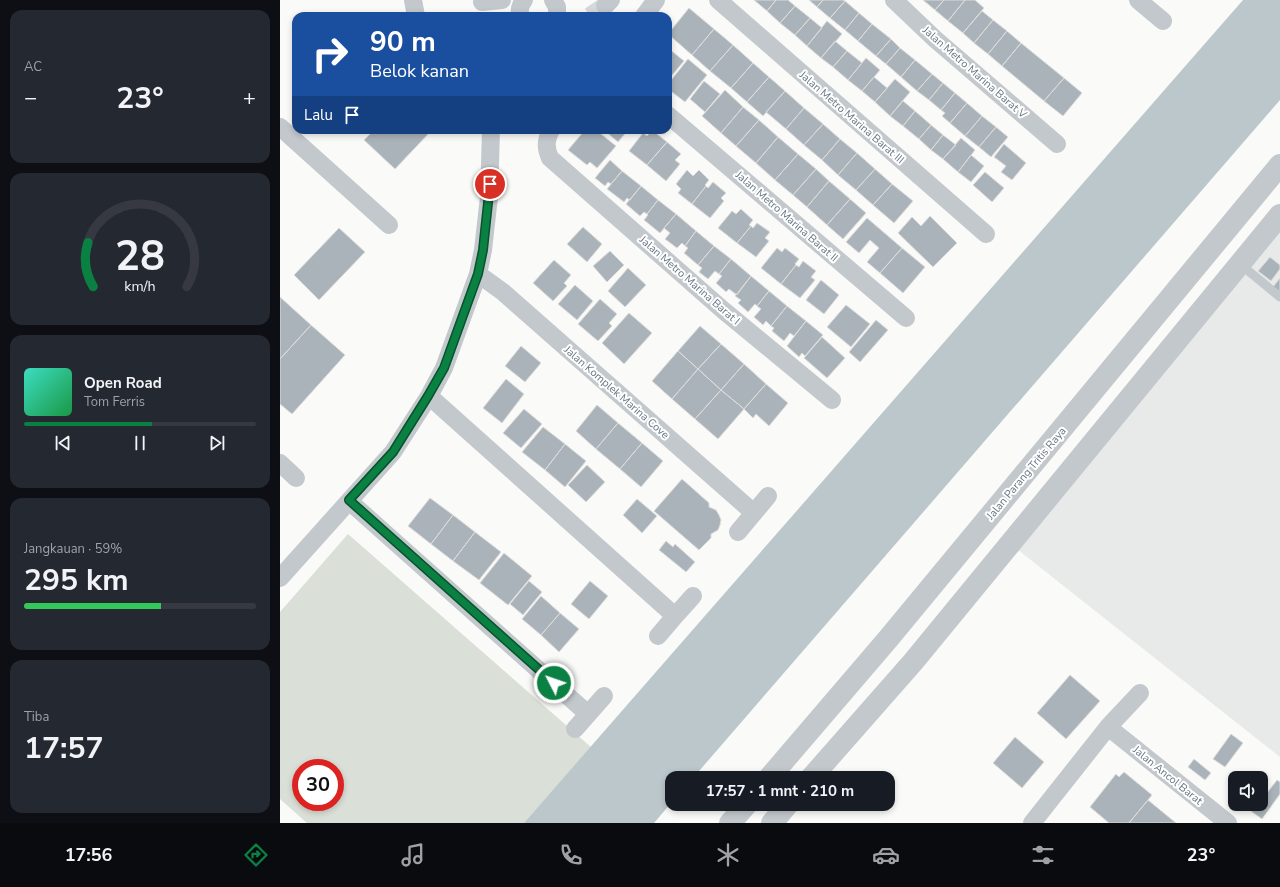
<!DOCTYPE html>
<html lang="id">
<head>
<meta charset="utf-8">
<style>
	:root { --surface:#171b24; --page:#242831; --text:#f1f3f6; --muted:#9ea1a6; --line:#363941; --accent:#0b8043 }
	body { margin:0; font-family:"Nunito Sans",sans-serif; background:var(--page); color:var(--text); height:100vh; display:flex; flex-direction:column; font-size:15px; white-space:nowrap }
	* { box-sizing:border-box; margin:0 }
	p { font-size:13px; color:var(--muted) }
	.icon { flex:none; width:22px; height:22px; fill:none; stroke:currentColor; stroke-width:2; stroke-linecap:round; stroke-linejoin:round }
	.map { position:relative; flex:1; overflow:hidden }
	.sheet { display:flex; flex-direction:column; gap:10px; padding:10px; background:#0d0f14; width:280px }
	.sheet>* { flex:none }
	.banner { position:absolute; left:12px; top:12px; width:380px; height:122px; border-radius:12px; box-shadow:0 2px 6px #0003; background:#1a4fa0; color:#fff; overflow:hidden }
	.fabs { position:absolute; left:948px; top:771px; display:grid; gap:8px }
	.fabs a { display:grid; place-items:center; width:40px; height:40px; border-radius:8px; background:var(--surface); box-shadow:0 2px 6px #0003; font-size:20px }
	.speed { position:absolute; left:12px; top:759px; display:flex; gap:8px; font-size:20px; font-weight:700; text-align:center }
	.speed>* { display:grid; place-content:center; width:52px; height:52px; border-radius:50%; background:var(--surface); box-shadow:0 2px 6px #0003; line-height:1 }
	.speed .limit { border:6px solid #d22; background:#fff; color:#111 }
	.pin { position:absolute; display:grid; place-items:center; width:34px; height:34px; color:#fff; margin:-17px; border:2px solid #fff; border-radius:50%; box-shadow:0 1px 4px #0007 }
	.me { position:absolute; width:44px; margin:-22px; rotate:311deg; stroke-linejoin:round; filter:drop-shadow(0 0 3px #0008) }
	.turn { display:flex; align-items:center; gap:14px; height:84px; padding:0 12px; font-size:18px }
	.turn .icon { width:52px; height:52px; stroke-width:2.5 }
	.turn b { display:block; font-size:28px; line-height:34px }
	.then { display:flex; align-items:center; height:38px; padding:0 12px; background:#0003; gap:8px; font-size:15px }
	.big { font-size:30px; font-weight:700; line-height:1.1 }
	.sheet .widget { flex:1; display:flex; flex-direction:column; justify-content:center; gap:6px; min-width:0; padding:0 14px; border-radius:12px; background:var(--page) }
	.sheet .dial { align-items:center; gap:0 }
	.dial svg { height:104px; overflow:visible; fill:none; stroke:var(--line); stroke-width:7; stroke-linecap:round; text-anchor:middle }
	.dial text { fill:var(--text); stroke:none }
	.song { display:flex; align-items:center; gap:12px }
	.cover { width:48px; height:48px; border-radius:6px; background:linear-gradient(135deg,hsl(170 70% 55%),hsl(140 70% 35%)) }
	.played { height:4px; border-radius:2px; background:linear-gradient(90deg,var(--accent) 55%,var(--line) 55%) }
	.keys { display:flex; justify-content:space-around; direction:ltr }
	.heat { display:flex; justify-content:space-between; align-items:center; font-size:22px; direction:ltr }
	.charge { height:6px; border-radius:3px; background:linear-gradient(90deg,#34c759 59%,var(--line) 0) }
	.trip { position:absolute; left:385px; top:771px; width:230px; height:40px; border-radius:12px; background:var(--surface); box-shadow:0 2px 6px #0003; font-weight:700; line-height:40px; text-align:center }
	.tabs { display:flex; height:64px; justify-content:space-around; align-items:center; background:#090b0e; color:var(--muted) }
	.tabs .icon { width:28px; height:28px }
	.tabs .on { color:var(--accent) }
	.tabs b { font-size:18px; color:var(--text) }
	main { display:flex; flex:1; min-height:0 }
	.map>svg:first-child { display:block }
	.built { fill:#e8e9e9 }
	.green { fill:#dadfd7; fill-rule:evenodd }
	.water { fill:#bbc7cb }
	.building { fill:#aab3b9; stroke:#dcdcda }
	.lines { fill:none; stroke-linecap:round; stroke-linejoin:round }
	.minor-tunnel { stroke:#d5d9db; stroke-width:18; stroke-dasharray:18 9; stroke-linecap:butt }
	.service { stroke:#c3c8cc; stroke-width:9 }
	.minor { stroke:#c3c8cc; stroke-width:18 }
	.tertiary { stroke:#c3c8cc; stroke-width:22 }
	.route-casing { stroke:#07532c; stroke-width:10 }
	.route { stroke:#0b8043; stroke-width:7 }
	.labels { text-anchor:middle; stroke-width:4; stroke-linejoin:round; paint-order:stroke }
	.street-label { font-size:11px; fill:#657683; stroke:#fff }
</style>
</head>
<body>
<main>
<section class="sheet">
<div class="widget"><p>AC</p>
<div class="heat"><a>−</a><b class="big">23°</b><a>+</a></div>
</div>
<div class="widget dial"><svg viewBox="0 0 100 80">
<path d="M14 69A42 42 0 1 1 86 69"/>
<path d="M14 69A42 42 0 0 1 10 35" stroke="#0b8043"/>
<text x="50" y="56" font-size="32" font-weight="700">28</text>
<text x="50" y="72" font-size="11">km/h</text>
</svg></div>
<div class="widget">
<div class="song"><i class="cover"></i><div><b>Open Road</b><p>Tom Ferris</p></div></div>
<div class="played"></div>
<div class="keys"><svg class="icon" aria-label="previous" viewBox="0 0 24 24"><path d="M18 5L8 12l10 7zM5 5v14"/></svg><svg class="icon" aria-label="pause" viewBox="0 0 24 24"><path d="M8 5v14M16 5v14"/></svg><svg class="icon" aria-label="next" viewBox="0 0 24 24"><path d="M6 5l10 7-10 7zM19 5v14"/></svg></div>
</div>
<div class="widget"><p>Jangkauan · 59%</p><b class="big">295 km</b><div class="charge"></div></div>
<div class="widget"><p>Tiba</p><b class="big">17:57</b></div>
</section>
<div class="map">
<svg width="1000" height="823" viewBox="0 0 1000 823">
	<rect width="100%" height="100%" fill="#fafaf8"/>
	<!-- built -->
	<path class="built" d="M 1000,211 L 1000,757 L 728,542 Z"/>
	<!-- green -->
	<path class="green" d="M 68,534 L 311,747 L 244,823 L 27,823 L 0,799 L 0,612 ZM 21,768 L 55,768 L 55,802 L 21,802 Z"/>
	<!-- water -->
	<path class="water" d="M 963,0 L 1000,0 L 1000,100 L 413,778 L 392,778 L 392,802 L 374,823 L 244,823 Z"/>
	<!-- building -->
	<path class="building" d="M 474,0 L 496,0 L 487,11 Z
		M 496,0 L 508,0 L 515,6 L 500,23 L 487,11 Z
		M 529,0 L 543,0 L 537,7 Z
		M 543,0 L 563,0 L 565,1 L 550,18 L 537,7 Z
		M 643,0 L 664,0 L 655,10 Z
		M 664,0 L 685,0 L 668,21 L 655,10 Z
		M 685,0 L 695,0 L 704,8 L 683,33 L 668,21 Z
		M 565,1 L 579,13 L 565,30 L 550,18 Z
		M 324,3 L 328,12 L 318,16 L 310,16 L 307,9 Z
		M 515,6 L 530,18 L 515,35 L 500,23 Z
		M 409,8 L 434,29 L 412,55 L 388,34 Z
		M 702,11 L 713,20 L 694,43 L 683,33 Z
		M 579,13 L 592,24 L 578,41 L 565,30 Z
		M 530,18 L 542,28 L 527,46 L 515,35 Z
		M 713,20 L 727,31 L 708,54 L 694,43 Z
		M 547,21 L 562,34 L 541,58 L 527,46 Z
		M 592,24 L 611,39 L 596,56 L 578,41 Z
		M 434,29 L 453,45 L 430,71 L 412,55 Z
		M 727,31 L 741,43 L 722,66 L 708,54 Z
		M 611,39 L 620,48 L 606,64 L 596,56 Z
		M 555,41 L 567,51 L 553,67 L 541,58 Z
		M 741,43 L 784,78 L 764,101 L 722,66 Z
		M 453,45 L 473,63 L 451,88 L 430,71 Z
		M 388,48 L 404,61 L 388,80 Z
		M 620,48 L 635,60 L 621,77 L 606,64 Z
		M 567,51 L 582,63 L 568,80 L 553,67 Z
		M 586,58 L 600,70 L 582,91 L 568,80 Z
		M 408,59 L 427,75 L 405,102 L 388,89 L 388,84 Z
		M 635,60 L 652,74 L 637,91 L 621,77 Z
		M 473,63 L 489,77 L 467,102 L 451,88 Z
		M 652,74 L 663,83 L 649,100 L 637,91 Z
		M 489,77 L 505,91 L 483,116 L 467,102 Z
		M 594,77 L 607,88 L 595,102 L 582,91 Z
		M 784,78 L 802,93 L 783,116 L 764,101 Z
		M 615,79 L 630,92 L 610,116 L 595,102 Z
		M 424,81 L 440,94 L 425,112 L 410,99 Z
		M 663,83 L 675,93 L 661,110 L 649,100 Z
		M 445,90 L 463,107 L 441,133 L 422,116 Z
		M 505,91 L 524,108 L 506,129 L 486,112 Z
		M 675,93 L 687,103 L 670,123 L 662,116 L 665,113 L 661,110 Z
		M 623,101 L 635,111 L 623,126 L 610,116 Z
		M 687,103 L 702,116 L 685,136 L 670,123 Z
		M 463,107 L 479,120 L 456,146 L 441,133 Z
		M 524,108 L 543,124 L 524,145 L 506,129 Z
		M 635,111 L 651,125 L 639,139 L 623,126 Z
		M 702,116 L 716,127 L 699,147 L 685,136 Z
		M 479,120 L 498,137 L 476,163 L 456,146 Z
		M 543,124 L 560,139 L 542,160 L 524,145 Z
		M 651,125 L 663,135 L 651,150 L 639,139 Z
		M 716,127 L 728,137 L 711,157 L 699,147 Z
		M 94,130 L 152,130 L 115,169 L 84,140 Z
		M 305,130 L 316,130 L 336,146 L 317,168 L 310,162 L 307,165 L 288,150 Z
		M 324,130 L 348,130 L 338,142 Z
		M 372,130 L 387,142 L 367,165 L 349,151 L 363,133 L 367,136 Z
		M 663,135 L 676,145 L 663,159 L 651,150 Z
		M 498,137 L 518,154 L 495,180 L 476,163 Z
		M 681,138 L 695,150 L 678,172 L 663,159 Z
		M 560,139 L 577,153 L 558,175 L 542,160 Z
		M 387,142 L 401,154 L 395,160 L 400,164 L 386,181 L 367,165 Z
		M 724,144 L 746,163 L 732,180 L 721,172 L 726,166 L 714,157 Z
		M 577,153 L 595,169 L 576,190 L 558,175 Z
		M 518,154 L 536,169 L 513,195 L 495,180 Z
		M 691,155 L 704,166 L 691,182 L 678,172 Z
		M 330,160 L 342,171 L 331,184 L 328,182 L 325,186 L 315,178 Z
		M 536,169 L 549,181 L 527,207 L 513,195 Z
		M 595,169 L 612,184 L 593,205 L 576,190 Z
		M 407,170 L 413,176 L 419,170 L 429,180 L 425,185 L 426,186 L 412,204 L 398,193 L 401,189 L 396,184 Z
		M 342,171 L 361,186 L 350,200 L 347,198 L 344,202 L 327,189 Z
		M 705,172 L 724,188 L 712,202 L 693,185 Z
		M 549,181 L 570,199 L 547,225 L 527,207 Z
		M 433,182 L 446,193 L 441,198 L 444,201 L 430,218 L 412,204 L 426,186 L 428,188 Z
		M 612,184 L 633,201 L 614,223 L 593,205 Z
		M 361,186 L 378,200 L 367,214 L 364,212 L 360,216 L 346,204 Z
		M 570,199 L 586,213 L 563,239 L 547,225 Z
		M 378,200 L 396,214 L 380,233 L 364,220 L 368,215 L 367,214 Z
		M 461,209 L 473,220 L 469,225 L 471,226 L 457,243 L 438,228 L 452,211 L 456,214 Z
		M 396,214 L 416,231 L 405,246 L 402,243 L 397,248 L 385,239 L 390,233 L 384,228 Z
		M 650,216 L 677,243 L 653,267 L 618,233 L 632,217 L 641,226 Z
		M 587,218 L 622,248 L 600,273 L 587,262 L 599,248 L 590,240 L 579,253 L 566,242 Z
		M 477,223 L 490,232 L 485,238 L 489,241 L 476,257 L 457,243 L 471,226 L 473,228 Z
		M 303,227 L 322,244 L 307,262 L 287,244 Z
		M 59,228 L 85,252 L 39,300 L 14,275 Z
		M 416,231 L 434,246 L 418,265 L 404,253 L 408,248 L 405,246 Z
		M 434,246 L 451,259 L 439,274 L 435,271 L 428,279 L 419,272 L 422,268 L 418,265 Z
		M 497,248 L 502,252 L 505,248 L 519,259 L 515,264 L 516,265 L 501,284 L 481,268 Z
		M 622,248 L 645,267 L 623,293 L 600,273 Z
		M 330,251 L 344,265 L 327,282 L 313,266 Z
		M 990,257 L 1000,265 L 1000,269 L 991,281 L 978,271 Z
		M 451,259 L 471,276 L 457,295 L 449,289 L 446,292 L 436,283 L 442,276 L 439,274 Z
		M 274,260 L 291,275 L 284,283 L 287,286 L 273,301 L 253,283 Z
		M 523,261 L 536,271 L 531,277 L 535,280 L 520,298 L 501,284 L 516,265 L 519,267 Z
		M 348,268 L 366,285 L 345,307 L 328,291 Z
		M 471,276 L 489,291 L 477,306 L 475,304 L 468,312 L 458,303 L 461,300 L 455,296 Z
		M 1000,278 L 1000,292 L 993,287 Z
		M 541,280 L 559,295 L 544,314 L 526,300 Z
		M 295,285 L 313,301 L 297,320 L 278,304 Z
		M 489,291 L 507,306 L 491,326 L 486,321 L 483,325 L 474,317 L 481,309 L 477,306 Z
		M 0,297 L 31,325 L 0,359 Z
		M 320,299 L 337,314 L 329,323 L 332,326 L 318,341 L 298,324 Z
		M 566,305 L 590,324 L 571,347 L 547,327 Z
		M 507,306 L 526,321 L 514,336 L 510,333 L 504,341 L 492,331 L 494,328 L 491,326 Z
		M 349,313 L 372,333 L 344,364 L 322,343 Z
		M 596,320 L 608,330 L 580,362 L 569,352 Z
		M 526,321 L 543,335 L 525,356 L 522,353 L 519,357 L 507,346 Z
		M 31,325 L 65,355 L 12,414 L 0,404 L 0,359 Z
		M 420,326 L 441,344 L 418,369 L 398,351 Z
		M 542,337 L 565,358 L 547,378 L 524,358 Z
		M 441,344 L 464,364 L 441,390 L 418,369 Z
		M 241,346 L 261,363 L 245,382 L 225,366 Z
		M 398,351 L 418,369 L 392,399 L 372,381 Z
		M 464,364 L 486,384 L 464,409 L 441,390 Z
		M 418,369 L 441,390 L 415,419 L 392,399 Z
		M 226,379 L 244,394 L 222,423 L 203,408 Z
		M 486,384 L 508,403 L 489,426 L 476,414 L 473,418 L 464,409 Z
		M 441,390 L 464,409 L 438,439 L 415,419 Z
		M 317,405 L 338,423 L 316,449 L 296,431 Z
		M 244,409 L 262,424 L 241,448 L 223,433 Z
		M 338,423 L 362,443 L 340,469 L 316,449 Z
		M 263,427 L 285,444 L 265,470 L 242,452 Z
		M 362,443 L 383,461 L 361,487 L 340,469 Z
		M 285,444 L 306,461 L 285,487 L 265,470 Z
		M 307,465 L 325,482 L 306,502 L 288,485 Z
		M 402,479 L 429,503 L 429,507 L 436,510 L 439,515 L 441,520 L 440,525 L 438,530 L 431,534 L 431,538 L 419,550 L 374,511 Z
		M 150,498 L 173,515 L 151,544 L 128,526 Z
		M 357,499 L 377,516 L 362,533 L 343,515 Z
		M 173,515 L 195,532 L 173,561 L 151,544 Z
		M 195,532 L 221,552 L 199,580 L 173,561 Z
		M 386,541 L 393,547 L 395,544 L 415,562 L 406,572 L 379,550 Z
		M 224,553 L 252,576 L 228,605 L 200,583 Z
		M 249,581 L 262,592 L 243,615 L 230,604 Z
		M 310,581 L 328,596 L 309,619 L 291,604 Z
		M 261,596 L 280,613 L 261,635 L 242,619 Z
		M 280,613 L 299,629 L 279,652 L 261,635 Z
		M 790,675 L 820,701 L 786,739 L 757,713 Z
		M 951,734 L 963,743 L 945,767 L 933,759 Z
		M 735,737 L 764,762 L 742,788 L 713,763 Z
		M 914,759 L 931,773 L 925,780 L 908,767 Z
		M 844,772 L 872,795 L 849,823 L 829,823 L 810,807 L 836,774 L 839,777 Z
		M 997,780 L 1000,782 L 1000,794 L 982,819 L 961,804 L 981,804 L 981,789 L 987,793 Z
		M 868,800 L 896,823 L 849,823 Z"/>
	<g class="lines">
		<!-- minor-tunnel -->
		<path class="minor-tunnel" d="M 310,16 L 325,6"/>
		<!-- service -->
		<path class="service" d="M 960,264 L 1000,297"/>
		<!-- minor -->
		<path class="minor" d="M 133,0 L 136,16
			M 273,0 L 277,7 L 277,16
			M 438,0 L 706,234
			M 614,0 L 655,39 L 777,144
			M 858,0 L 883,21
			M 202,2 L 222,0
			M 325,6 L 331,0
			M 240,16 C 239,10 240,5 244,0
			M 364,16 L 376,0
			M 388,115 L 626,318
			M 0,127 L 109,225
			M 271,130 C 266,140 265,147 270,158 L 443,310 L 552,400
			M 198,274 L 223,292 L 474,513
			M 149,396 L 395,616 L 378,636
			M 0,463 L 16,478
			M 69,501 L 308,714
			M 458,532 L 488,496
			M 0,578 L 113,452 L 149,396 L 164,368 L 198,274 L 203,250 L 209,197 L 211,130
			M 395,616 L 413,596
			M 828,727 L 948,823
			M 295,729 L 324,696
			M 752,823 L 828,727 L 860,693"/>
		<!-- tertiary -->
		<path class="tertiary" d="M 489,778 L 608,639 L 1000,165
			M 531,778 L 633,662 L 1000,215
			M 450,823 L 467,804
			M 492,823 L 508,804"/>
	</g>
	<g class="lines">
		<defs>
			<path id="route" d="M 210,184 L 203,250 L 198,274 L 164,368 L 148,396 L 113,452 L 69,500 L 274,683"/>
		</defs>
		<!-- route casing -->
		<use href="#route" class="route-casing"/>
		<!-- route -->
		<use href="#route" class="route"/>
	</g>
	<g class="labels">
		<!-- street labels -->
		<g class="street-label">
			<text transform="translate(695 72) rotate(41)" y="4">Jalan Metro Marina Barat V</text>
			<text transform="translate(572 117) rotate(41)" y="4">Jalan Metro Marina Barat III</text>
			<text transform="translate(507 216) rotate(41)" y="4">Jalan Metro Marina Barat II</text>
			<text transform="translate(410 280) rotate(41)" y="4">Jalan Metro Marina Barat I</text>
			<text transform="translate(337 392) rotate(41)" y="4">Jalan Komplek Marina Cove</text>
			<text transform="translate(746 473) rotate(-50)" y="4">Jalan Parang Tritis Raya</text>
			<text transform="translate(888 775) rotate(39)" y="4">Jalan Ancol Barat</text>
		</g>
	</g>
</svg>
<div class="fabs">
<a><svg class="icon" aria-label="sound" viewBox="0 0 24 24"><path d="M4 9h4l5-4v14l-5-4H4zM17 9q2 3 0 6"/></svg></a>
</div>
<div class="speed"><div class="limit">30</div></div>
<div class="pin" style="left:210px;top:184px;background:#d93025"><svg class="icon" aria-label="arrive" viewBox="0 0 24 24"><path d="M6 21V4h12l-3 4 3 4H6"/></svg></div>
<svg class="me" style="left:274px;top:683px" viewBox="-20 -20 40 40"><circle r="17" fill="#0b8043" stroke="#fff" stroke-width="3"/><path d="M0-11L8 9 0 5-8 9z" fill="#fff"/></svg>
<div class="trip">17:57 · 1 mnt · 210 m</div>
<div class="banner">
<div class="turn"><svg class="icon" aria-label="right" viewBox="0 0 24 24"><path d="M7 20v-9h11M14 6l5 5-5 5"/></svg><div><b>90 m</b>Belok kanan</div></div>
<div class="then">Lalu<svg class="icon" aria-label="arrive" viewBox="0 0 24 24"><path d="M6 21V4h12l-3 4 3 4H6"/></svg></div>
</div>
</div>
</main>
<nav class="tabs">
<b>17:56</b>
<svg class="icon on" aria-label="directions" viewBox="0 0 24 24"><path d="M12 3l9 9-9 9-9-9zM9 14v-3h6M13 9l2 2-2 2"/></svg>
<svg class="icon" aria-label="music" viewBox="0 0 24 24"><path d="M9 18V5l10-2v13"/><circle cx="6" cy="18" r="3"/><circle cx="16" cy="16" r="3"/></svg>
<svg class="icon" aria-label="phone" viewBox="0 0 24 24"><path d="M5 4h4l2 5-3 2q2 4 5 5l2-3 5 2v4C11 20 4 13 5 4z"/></svg>
<svg class="icon" aria-label="climate" viewBox="0 0 24 24"><path d="M12 3v18M4 7l16 10M4 17L20 7"/></svg>
<svg class="icon" aria-label="car" viewBox="0 0 24 24"><path d="M5 17H2v-5l4-1 3-4h7l3 4 3 1v5h-3M9 17h6M6 11h13"/><circle cx="7" cy="17" r="2"/><circle cx="17" cy="17" r="2"/></svg>
<svg class="icon" aria-label="filters" viewBox="0 0 24 24"><path d="M4 7h16M4 17h16"/><circle cx="9" cy="7" r="2"/><circle cx="15" cy="17" r="2"/></svg>
<b>23°</b>
</nav>
</body>
</html>
